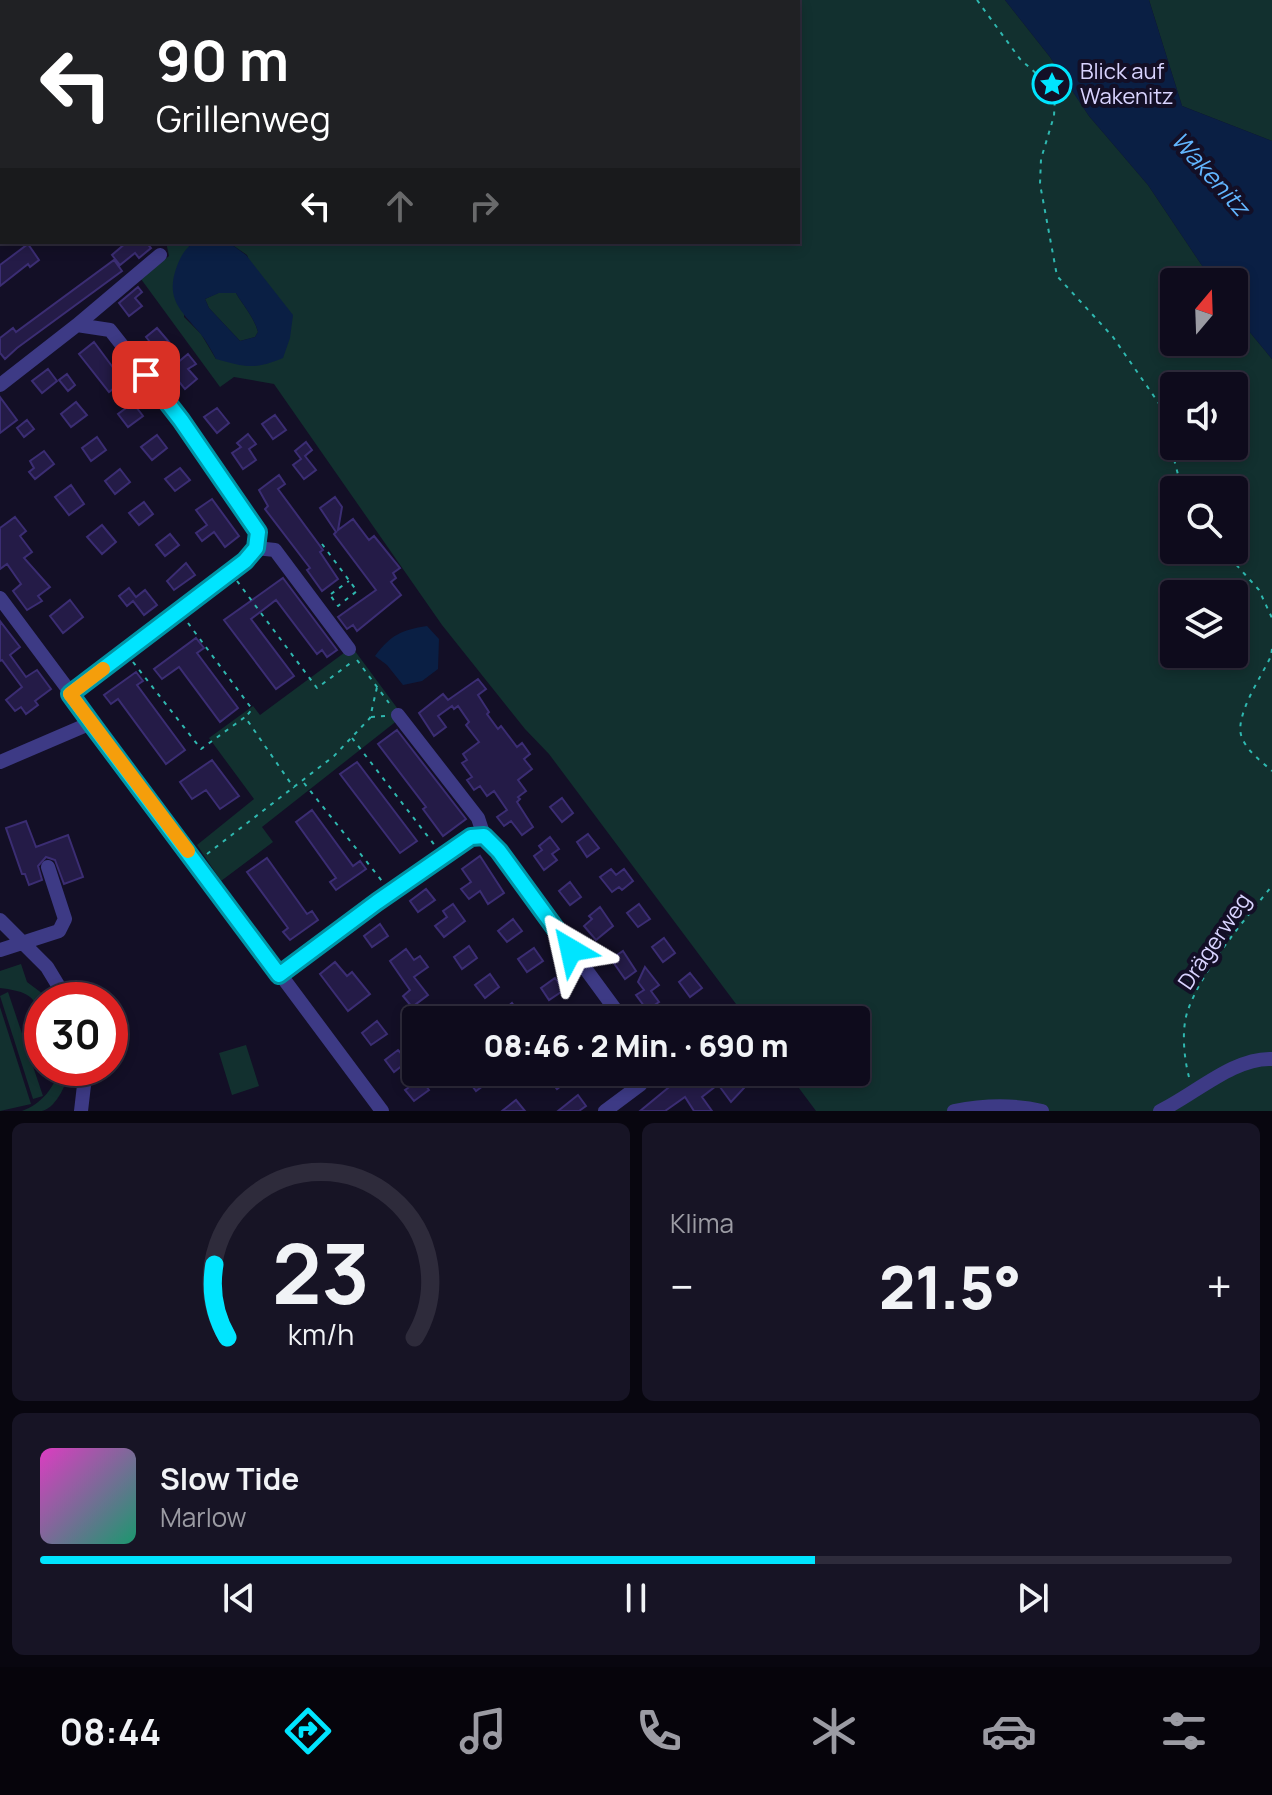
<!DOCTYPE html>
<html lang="de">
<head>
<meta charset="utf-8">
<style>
	:root { --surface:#0e0b1c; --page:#171425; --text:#f1f3f6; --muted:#9b9ba3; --line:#2e2b3b; --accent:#00e5ff }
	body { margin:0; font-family:Manrope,sans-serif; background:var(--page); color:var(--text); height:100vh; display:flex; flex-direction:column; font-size:30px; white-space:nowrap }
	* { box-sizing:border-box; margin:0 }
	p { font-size:26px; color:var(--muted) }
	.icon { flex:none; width:44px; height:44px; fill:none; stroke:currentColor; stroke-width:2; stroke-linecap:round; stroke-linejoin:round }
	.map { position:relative; height:1111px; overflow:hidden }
	.panel { display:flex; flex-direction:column; gap:12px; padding:12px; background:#08060f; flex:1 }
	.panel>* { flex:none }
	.guide { position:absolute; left:0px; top:0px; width:800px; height:244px; box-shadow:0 4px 12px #0003,0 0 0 2px var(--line); background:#202124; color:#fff; overflow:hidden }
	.needle { width:52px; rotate:19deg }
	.controls { position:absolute; left:1160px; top:268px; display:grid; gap:16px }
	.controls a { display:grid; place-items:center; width:88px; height:88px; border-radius:8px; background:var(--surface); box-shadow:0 4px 12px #0003,0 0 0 2px var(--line); font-size:40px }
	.speed { position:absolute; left:24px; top:982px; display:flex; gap:16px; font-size:40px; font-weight:700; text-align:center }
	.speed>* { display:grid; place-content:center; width:104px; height:104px; border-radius:50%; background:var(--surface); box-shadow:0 4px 12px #0003,0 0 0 2px var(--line); line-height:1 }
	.speed .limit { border:12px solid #d22; background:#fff; color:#111 }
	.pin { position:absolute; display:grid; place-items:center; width:68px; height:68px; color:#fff; margin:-34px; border-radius:16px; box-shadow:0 4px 12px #0006 }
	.me { position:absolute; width:88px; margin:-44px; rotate:324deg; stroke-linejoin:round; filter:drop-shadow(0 0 6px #0008) }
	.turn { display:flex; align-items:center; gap:28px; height:168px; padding:0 24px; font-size:36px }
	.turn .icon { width:104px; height:104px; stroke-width:2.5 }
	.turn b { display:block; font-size:56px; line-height:68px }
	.lanes { display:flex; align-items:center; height:76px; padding:0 24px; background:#0003; justify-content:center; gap:40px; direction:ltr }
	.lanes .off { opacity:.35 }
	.big { font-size:60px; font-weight:800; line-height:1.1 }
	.panel .card { flex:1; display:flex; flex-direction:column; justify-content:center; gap:12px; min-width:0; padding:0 28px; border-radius:12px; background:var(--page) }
	.panel .dial { align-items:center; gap:0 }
	.dial svg { height:208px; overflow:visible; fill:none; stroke:var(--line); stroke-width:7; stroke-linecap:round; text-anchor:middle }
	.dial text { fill:var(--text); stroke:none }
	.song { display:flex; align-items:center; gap:24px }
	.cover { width:96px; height:96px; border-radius:12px; background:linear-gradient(135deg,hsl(310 70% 55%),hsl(160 70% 35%)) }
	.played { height:8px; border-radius:4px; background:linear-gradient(90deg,var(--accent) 65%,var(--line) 65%) }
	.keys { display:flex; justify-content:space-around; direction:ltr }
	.heat { display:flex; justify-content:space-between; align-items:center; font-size:44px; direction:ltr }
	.panel .tiles { flex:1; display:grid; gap:12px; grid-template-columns:1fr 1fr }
	.card:last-child { grid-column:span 2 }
	.trip { position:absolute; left:402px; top:1006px; width:468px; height:80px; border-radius:8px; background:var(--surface); box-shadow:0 4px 12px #0003,0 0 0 2px var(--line); font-weight:800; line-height:80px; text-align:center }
	.menu { display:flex; height:128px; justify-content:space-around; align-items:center; background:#06040b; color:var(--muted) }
	.menu .icon { width:56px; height:56px }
	.menu .on { color:var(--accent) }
	.menu b { font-size:36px; color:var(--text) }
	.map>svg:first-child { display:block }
	.green { fill:#12302f; fill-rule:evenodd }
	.water { fill:#0a1f44; fill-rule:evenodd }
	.building { fill:#241b47; stroke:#3b2d73; stroke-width:2 }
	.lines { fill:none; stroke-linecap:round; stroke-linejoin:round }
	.path { stroke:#2fb8b0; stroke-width:2; stroke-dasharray:4 6; stroke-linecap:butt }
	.minor { stroke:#3d3a85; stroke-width:14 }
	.route-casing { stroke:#0095a6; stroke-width:20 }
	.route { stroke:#00e5ff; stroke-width:14 }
	.slow { stroke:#f59e0b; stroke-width:14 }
	.labels { text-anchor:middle; stroke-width:8; stroke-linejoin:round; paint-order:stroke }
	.poi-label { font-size:22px; fill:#d9d4ff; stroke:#130f26; text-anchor:start }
	.street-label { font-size:22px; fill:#d9d4ff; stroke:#130f26 }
	.water-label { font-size:24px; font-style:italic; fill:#62b6ff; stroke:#130f26 }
</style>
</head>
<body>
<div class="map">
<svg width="1272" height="1111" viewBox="0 0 1272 1111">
	<rect width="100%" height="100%" fill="#130f26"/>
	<!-- green -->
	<path class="green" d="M 0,0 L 1005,0 L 1050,57 L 1089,116 L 1148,185 L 1213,282 L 1174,282 L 1174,342 L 1234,342 L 1234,313 L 1272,359 L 1272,1111 L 816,1111 L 787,1072 L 856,1072 L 856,1020 L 748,1020 L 549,754 L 525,729 L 442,625 L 274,384 L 234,377 L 220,387 L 141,279 L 169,256 L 166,242 L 195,242 L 189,246 L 184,317 L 201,334 L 216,359 L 283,358 L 247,255 L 228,242 L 798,242 L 798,2 L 2,2 L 2,29 ZM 1174,386 L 1234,386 L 1234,446 L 1174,446 ZM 1174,490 L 1234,490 L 1234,550 L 1174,550 ZM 1174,594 L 1234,594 L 1234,654 L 1174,654 Z
		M 1149,0 L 1272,0 L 1272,141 L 1182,106 Z
		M 218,293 L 236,293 C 244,307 254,317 258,332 L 255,337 L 240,341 L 209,308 L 205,299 Z
		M 352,647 L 403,716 L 262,827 L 273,842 L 221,881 L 197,845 L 254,799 L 209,738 L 253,706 L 260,715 Z
		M 21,964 L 27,982 L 51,1000 L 42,1000 L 42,1016 C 34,993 22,991 0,988 L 0,971 Z
		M 8,992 L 43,1096 L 33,1099 L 0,996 Z
		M 0,1007 L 31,1104 L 0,1111 Z
		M 246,1045 L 259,1086 L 232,1095 L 219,1053 Z
		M 59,1068 L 71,1068 C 67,1081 58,1107 42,1111 C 37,1111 28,1111 22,1111 C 41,1104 55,1088 59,1068 Z"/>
	<!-- water -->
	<path class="water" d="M 1005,0 L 1149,0 L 1182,106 L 1272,141 L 1272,359 L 1234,313 L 1234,282 L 1213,282 L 1148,185 L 1089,116 L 1050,57 Z
		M 195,242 L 228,242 L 246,255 L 293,315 L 290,338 L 283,358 C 255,370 244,367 216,359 C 211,350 206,340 199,332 C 180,310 165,298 177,266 C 181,256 185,248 195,242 ZM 219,293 L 236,293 C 244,307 254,317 258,332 L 255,337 L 240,341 L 209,308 L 205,299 Z
		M 427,626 L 439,639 L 438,669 L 422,681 L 403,685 L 387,665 L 375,656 C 391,635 401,630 427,626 Z"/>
	<!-- building -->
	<path class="building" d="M 127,242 L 146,242 L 151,248 L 139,258 L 135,253 L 120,265 L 112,255 Z
		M 28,244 L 39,260 L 30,267 L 28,264 L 0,286 L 0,265 Z
		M 114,260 L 122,271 L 17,348 L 5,359 L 0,353 L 0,338 L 13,328 L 16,332 Z
		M 138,287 L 142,292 L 135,298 L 142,306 L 129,316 L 119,303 Z
		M 157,328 L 169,342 L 158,352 L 146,337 Z
		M 94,342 L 123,381 L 109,392 L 79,354 Z
		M 188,354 L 196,364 L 188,369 L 197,379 L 185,389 L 173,374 L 179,368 L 176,364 Z
		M 48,369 L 57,381 L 42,393 L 32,381 Z
		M 67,374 L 75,385 L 68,391 L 59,380 Z
		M 0,397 L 17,420 L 0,433 Z
		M 76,402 L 87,415 L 71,427 L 61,414 Z
		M 133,403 L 143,416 L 128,427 L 118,414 Z
		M 217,408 L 229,423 L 217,433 L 204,417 Z
		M 275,415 L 286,430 L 273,439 L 262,424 Z
		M 27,420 L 34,429 L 24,437 L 17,428 Z
		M 248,434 L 256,444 L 249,449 L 256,460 L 243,469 L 232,453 L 241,447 L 237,443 Z
		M 157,435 L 167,448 L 152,460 L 141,447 Z
		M 97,437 L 106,450 L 91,461 L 82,448 Z
		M 306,442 L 312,450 L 305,456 L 316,470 L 304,479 L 293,465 L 301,459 L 295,451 Z
		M 44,451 L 54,464 L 35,479 L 29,472 L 34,468 L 30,461 Z
		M 180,468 L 190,480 L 175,491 L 165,479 Z
		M 120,469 L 130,482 L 115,494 L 105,481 Z
		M 279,475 L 285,484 L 278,489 L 323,550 L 320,552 L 338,579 L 322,591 L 307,570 L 310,568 L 265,509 L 268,506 L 259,490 Z
		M 71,485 L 84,504 L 69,515 L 55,497 Z
		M 335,497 L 342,507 L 338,530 L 353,519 L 369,540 L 374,536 L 400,568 L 393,573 L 396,578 L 391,582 L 401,595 L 357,631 L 353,625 L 347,629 L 338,617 L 376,590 L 334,534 L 336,532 L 320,508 Z
		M 212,499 L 239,536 L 225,547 L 214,532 L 202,541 L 196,533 L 207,525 L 196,510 Z
		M 144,502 L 153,514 L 139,525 L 129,513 Z
		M 15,517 L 26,531 L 20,536 L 32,552 L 24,558 L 50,587 L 38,596 L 42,601 L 27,610 L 13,591 L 21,584 L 7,564 L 0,569 L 0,528 Z
		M 102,525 L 116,542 L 102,554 L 87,537 Z
		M 170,534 L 179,545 L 165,556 L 156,545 Z
		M 186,563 L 195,575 L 174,590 L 167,581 Z
		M 283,578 L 337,650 L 327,657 L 322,650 L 317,654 L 276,600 L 251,619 L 294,676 L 276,689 L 224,620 Z
		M 129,588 L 136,597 L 145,590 L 157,605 L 144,615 L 133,601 L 127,606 L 119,596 Z
		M 70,600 L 83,617 L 63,633 L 50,616 Z
		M 0,621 L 20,647 L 10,655 L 26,677 L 37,670 L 51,689 L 35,701 L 38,705 L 26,714 L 21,707 L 15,711 L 6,700 L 22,687 L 2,660 L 0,661 Z
		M 196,638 L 204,648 L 197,653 L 238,708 L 220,722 L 179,667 L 162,679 L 154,669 Z
		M 136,672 L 143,681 L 137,685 L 185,750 L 166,764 L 118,699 L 111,704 L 104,695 Z
		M 478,679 L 486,689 L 478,695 L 489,712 L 487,714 L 498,729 L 501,726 L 517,747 L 522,743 L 530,754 L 524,759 L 532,769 L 518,780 L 526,791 L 518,797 L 520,799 L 517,802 L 533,827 L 522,835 L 511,821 L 504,826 L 497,817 L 507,810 L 494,791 L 487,796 L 480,786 L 474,790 L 467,780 L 472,777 L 462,763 L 467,760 L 463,754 L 479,742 L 466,725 L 469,722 L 458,706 L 454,709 L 452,706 L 438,716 L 446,727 L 434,736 L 419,713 L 443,694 L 448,700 Z
		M 397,730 L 466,819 L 443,836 L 423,809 L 426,807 L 378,744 Z
		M 212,760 L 239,796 L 220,809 L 206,790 L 192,799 L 180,782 Z
		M 357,762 L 417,841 L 400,853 L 340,774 Z
		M 562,798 L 573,813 L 562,822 L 550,807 Z
		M 312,810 L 353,866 L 360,861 L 366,869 L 336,890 L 330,882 L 336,878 L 296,822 Z
		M 26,821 L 36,847 L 68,835 L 83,877 L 64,884 L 55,860 L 46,857 L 38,866 L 42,880 L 29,885 L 25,874 L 22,874 L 6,828 Z
		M 588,834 L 599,848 L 587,857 L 577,842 Z
		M 550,837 L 559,849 L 552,854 L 557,860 L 544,870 L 534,856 L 542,850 L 539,846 Z
		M 480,856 L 504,893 L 488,904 L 480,891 L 469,899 L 461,889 L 471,882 L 462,869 Z
		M 267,858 L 307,914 L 312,911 L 318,920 L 290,940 L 283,932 L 288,928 L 247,872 Z
		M 611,869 L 616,875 L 624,869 L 633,881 L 622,890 L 619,887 L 612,892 L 600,877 Z
		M 570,882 L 581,897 L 570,905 L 559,891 Z
		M 426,889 L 435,900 L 418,912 L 410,901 Z
		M 453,904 L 465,921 L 444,937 L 435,926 L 447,917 L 443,911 Z
		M 639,904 L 650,919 L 638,927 L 627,913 Z
		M 600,907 L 613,926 L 596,940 L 584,926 L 592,919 L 589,916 Z
		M 513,919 L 522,931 L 507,942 L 498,931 Z
		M 380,924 L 388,936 L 372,947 L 364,936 Z
		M 664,938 L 675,953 L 663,962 L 652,947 Z
		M 469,946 L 477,958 L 462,969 L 454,957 Z
		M 534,948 L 543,961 L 527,972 L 518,959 Z
		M 406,949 L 414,960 L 420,956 L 428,967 L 414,977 L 428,995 L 412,1007 L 403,996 L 410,990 L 390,961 Z
		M 623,951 L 636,971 L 625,979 L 611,959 Z
		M 335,962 L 347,976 L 352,972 L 370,994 L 348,1011 L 320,974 Z
		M 645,967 L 659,985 L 651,991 L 659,1002 L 647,1010 L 636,995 L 644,990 L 638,982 Z
		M 690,973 L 702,988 L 690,997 L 679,982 Z
		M 490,974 L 499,987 L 485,998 L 475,985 Z
		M 555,978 L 564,990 L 549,1000 L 541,988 Z
		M 512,1003 L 521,1015 L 514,1020 L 502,1020 L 498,1015 Z
		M 577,1006 L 586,1020 L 558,1020 Z
		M 716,1008 L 725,1020 L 701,1020 Z
		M 377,1021 L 387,1034 L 371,1045 L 362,1033 Z
		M 398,1050 L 408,1061 L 394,1072 L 385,1060 Z
		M 476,1072 L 484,1072 L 491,1080 L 476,1091 L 467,1079 Z
		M 555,1072 L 567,1072 L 571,1078 L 557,1089 L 548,1078 Z
		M 710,1072 L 713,1072 L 721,1082 L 702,1097 L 712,1111 L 694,1111 L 685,1097 L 665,1111 L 640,1111 L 685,1074 L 693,1085 Z
		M 735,1076 L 744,1088 L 731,1102 L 720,1087 Z
		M 421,1079 L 429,1090 L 414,1101 L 405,1090 Z
		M 578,1095 L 586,1106 L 579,1111 L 558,1111 Z
		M 516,1100 L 525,1111 L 502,1111 Z"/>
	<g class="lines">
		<!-- path -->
		<path class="path" d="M 977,0 L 1020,59 L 1049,85 L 1055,96 L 1054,116 L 1041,159 L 1040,184 L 1057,276 L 1113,337 L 1160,405 L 1182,490
			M 0,97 L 2,96
			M 322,544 L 357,591 L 338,606 L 330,595
			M 1223,550 L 1259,590 L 1272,618
			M 237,581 L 317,688 L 352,662
			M 331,594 L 349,581
			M 188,623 L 252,709 L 246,717
			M 1272,649 L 1271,656 C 1262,676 1233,717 1242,738 C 1248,752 1261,761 1272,771
			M 357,660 L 389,703
			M 133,662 L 201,749 L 245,717 L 294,788
			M 371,717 L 385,716
			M 352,738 L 436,847
			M 304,783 L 382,881
			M 207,854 L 334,756 L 370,718 L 377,687
			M 1189,1077 C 1184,1058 1181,1029 1188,1010 C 1202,970 1245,919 1272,886"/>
		<!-- minor -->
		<path class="minor" d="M 0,225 L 2,228
			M 77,325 L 160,255
			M 0,385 L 77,325 L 110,330 L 181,420 L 258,532 L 256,548 L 245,561 L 70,694
			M 256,548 L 275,550 L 349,649
			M 0,598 L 382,1111
			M 398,715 L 478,818 L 484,836
			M 0,762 L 91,723
			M 0,920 L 47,967 L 67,1000
			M 0,950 L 59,931 L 65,919 L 48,867
			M 279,975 L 377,902 L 471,837 L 484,836 L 499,851 L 623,1020
			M 81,1111 L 86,1068
			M 605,1111 L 640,1085 L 650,1072
			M 954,1111 C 985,1105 1012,1104 1042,1111
			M 1160,1111 C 1194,1095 1234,1057 1272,1059"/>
	</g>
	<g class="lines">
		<defs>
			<path id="route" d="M 146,375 L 181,420 L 258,532 L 256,548 L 245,561 L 70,694 L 94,727 L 279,975 L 377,902 L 471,837 L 484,836 L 499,851 L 571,950"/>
		</defs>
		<!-- route casing -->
		<use href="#route" class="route-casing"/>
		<!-- route -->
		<use href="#route" class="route"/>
		<!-- slow -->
		<path class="slow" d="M 103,669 L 70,694 L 188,851"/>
	</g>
	<!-- icons -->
	<defs>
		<symbol id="sight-ring" viewBox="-11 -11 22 22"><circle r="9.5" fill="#130f26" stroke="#00e5ff" stroke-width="1.5"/><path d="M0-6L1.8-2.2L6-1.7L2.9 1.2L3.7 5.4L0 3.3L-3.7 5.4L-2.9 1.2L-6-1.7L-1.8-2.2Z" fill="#00e5ff"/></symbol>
	</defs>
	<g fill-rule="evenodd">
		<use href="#sight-ring" x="1030" y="62" width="44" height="44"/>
	</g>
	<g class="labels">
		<!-- poi labels -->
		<g class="poi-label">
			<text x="1080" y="79">Blick auf<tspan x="1080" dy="25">Wakenitz</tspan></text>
		</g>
		<!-- street labels -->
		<g class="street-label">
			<text transform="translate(1214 941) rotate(-56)" y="8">Drägerweg</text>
		</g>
		<!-- water labels -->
		<g class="water-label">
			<text transform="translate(1210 174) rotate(48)" y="8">Wakenitz</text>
		</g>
	</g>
</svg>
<div class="controls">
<a><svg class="needle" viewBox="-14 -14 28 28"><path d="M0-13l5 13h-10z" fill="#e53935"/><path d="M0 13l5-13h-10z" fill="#9b9ba3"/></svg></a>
<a><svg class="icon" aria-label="sound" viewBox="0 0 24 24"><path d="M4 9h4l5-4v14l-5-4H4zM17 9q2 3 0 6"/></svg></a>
<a><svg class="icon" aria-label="search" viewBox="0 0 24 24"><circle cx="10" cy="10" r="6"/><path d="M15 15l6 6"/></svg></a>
<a><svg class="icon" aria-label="layers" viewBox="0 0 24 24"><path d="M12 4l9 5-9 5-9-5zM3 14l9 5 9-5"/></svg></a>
</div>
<div class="speed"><div class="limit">30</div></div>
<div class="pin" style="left:146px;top:375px;background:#d93025"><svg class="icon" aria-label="arrive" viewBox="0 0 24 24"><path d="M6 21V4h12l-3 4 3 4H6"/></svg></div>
<svg class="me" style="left:571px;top:950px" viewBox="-20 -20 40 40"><path d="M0-17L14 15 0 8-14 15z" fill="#00e5ff" stroke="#fff" stroke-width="4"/></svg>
<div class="trip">08:46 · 2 Min. · 690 m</div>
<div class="guide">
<div class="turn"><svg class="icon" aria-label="left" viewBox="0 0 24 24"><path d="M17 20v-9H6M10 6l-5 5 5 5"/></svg><div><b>90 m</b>Grillenweg</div></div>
<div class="lanes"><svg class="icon" aria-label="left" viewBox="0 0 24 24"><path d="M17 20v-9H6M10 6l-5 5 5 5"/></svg><svg class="icon off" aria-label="ahead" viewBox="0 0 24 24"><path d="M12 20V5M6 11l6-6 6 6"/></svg><svg class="icon off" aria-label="right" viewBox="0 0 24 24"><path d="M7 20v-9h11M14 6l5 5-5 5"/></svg></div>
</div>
</div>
<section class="panel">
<div class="tiles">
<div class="card dial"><svg viewBox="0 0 100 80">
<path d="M14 69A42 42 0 1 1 86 69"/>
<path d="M14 69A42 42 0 0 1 9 41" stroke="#00e5ff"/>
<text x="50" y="56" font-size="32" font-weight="700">23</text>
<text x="50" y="72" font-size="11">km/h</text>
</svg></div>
<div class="card"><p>Klima</p>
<div class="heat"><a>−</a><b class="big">21.5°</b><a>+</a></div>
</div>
<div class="card">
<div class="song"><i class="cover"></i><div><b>Slow Tide</b><p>Marlow</p></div></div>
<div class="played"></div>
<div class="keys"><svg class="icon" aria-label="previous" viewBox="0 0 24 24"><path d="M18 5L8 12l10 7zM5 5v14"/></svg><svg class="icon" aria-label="pause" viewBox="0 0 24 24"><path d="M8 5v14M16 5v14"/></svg><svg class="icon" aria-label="next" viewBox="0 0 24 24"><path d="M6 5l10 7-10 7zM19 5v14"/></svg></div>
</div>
</div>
</section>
<nav class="menu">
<b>08:44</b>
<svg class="icon on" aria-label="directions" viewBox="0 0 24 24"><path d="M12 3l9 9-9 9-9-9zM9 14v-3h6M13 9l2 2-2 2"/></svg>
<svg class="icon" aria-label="music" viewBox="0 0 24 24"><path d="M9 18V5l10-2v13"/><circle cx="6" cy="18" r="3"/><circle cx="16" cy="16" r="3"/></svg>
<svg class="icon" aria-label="phone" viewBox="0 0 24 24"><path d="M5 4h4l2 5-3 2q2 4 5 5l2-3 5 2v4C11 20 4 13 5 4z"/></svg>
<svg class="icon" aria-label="climate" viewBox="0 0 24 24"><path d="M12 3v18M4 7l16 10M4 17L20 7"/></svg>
<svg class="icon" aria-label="car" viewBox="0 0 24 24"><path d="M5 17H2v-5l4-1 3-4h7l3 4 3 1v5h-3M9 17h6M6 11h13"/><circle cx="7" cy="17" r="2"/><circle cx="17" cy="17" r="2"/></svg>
<svg class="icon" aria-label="filters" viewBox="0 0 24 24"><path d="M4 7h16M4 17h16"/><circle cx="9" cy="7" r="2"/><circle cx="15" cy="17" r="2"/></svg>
</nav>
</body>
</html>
